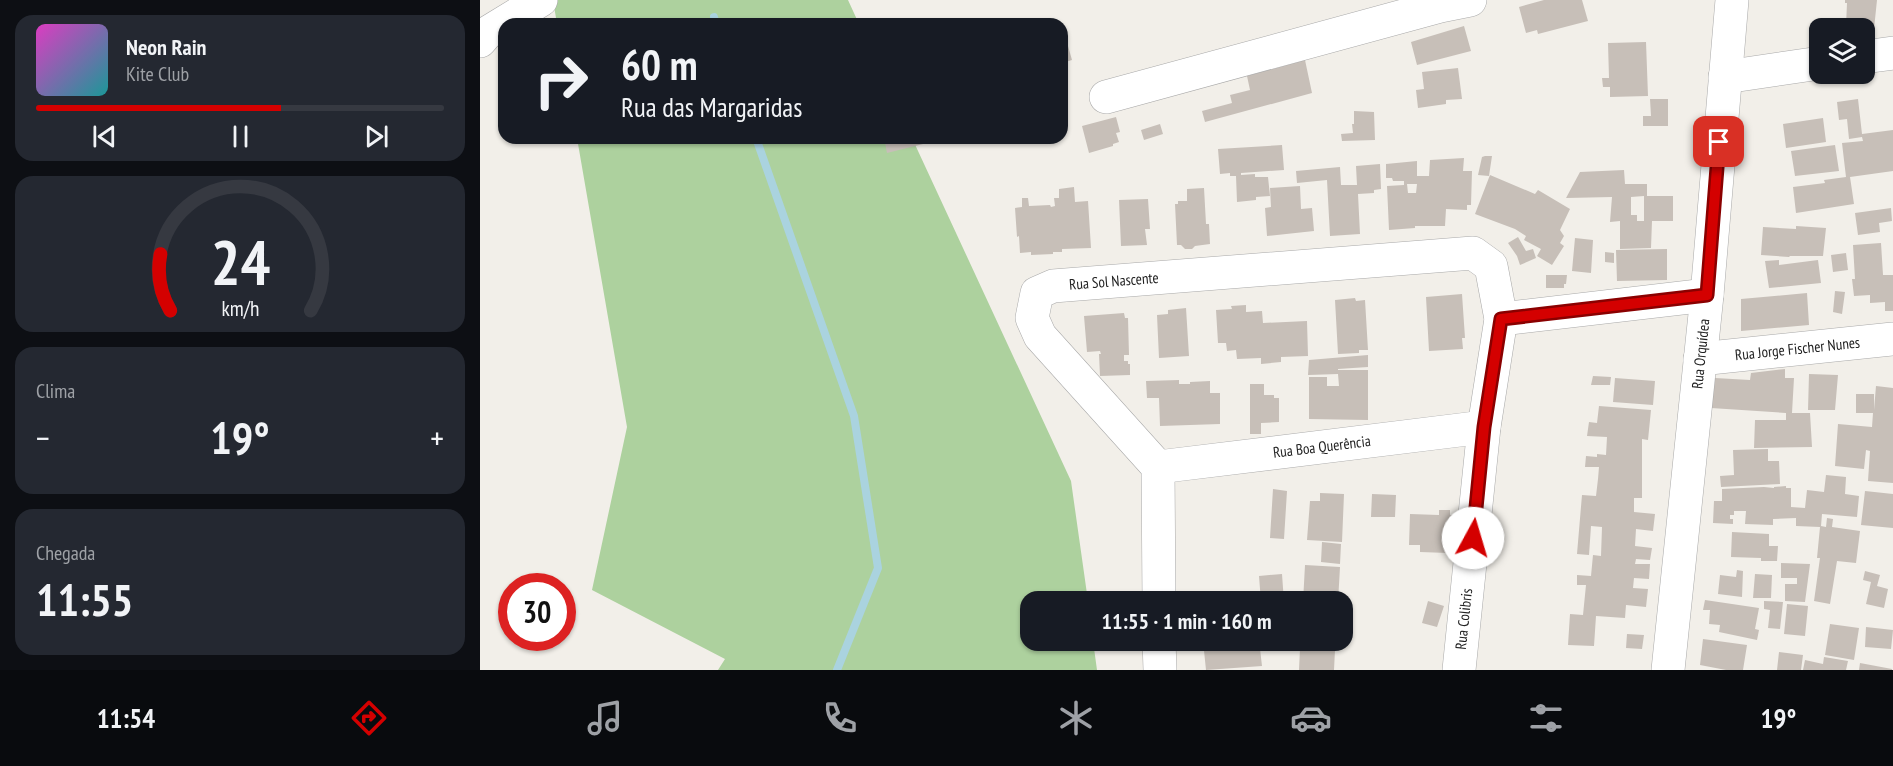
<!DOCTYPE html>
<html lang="pt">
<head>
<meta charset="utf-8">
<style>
	:root { --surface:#171b24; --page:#242831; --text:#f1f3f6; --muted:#9ea1a6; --line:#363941; --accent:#d40000 }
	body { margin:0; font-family:"PT Sans Narrow",sans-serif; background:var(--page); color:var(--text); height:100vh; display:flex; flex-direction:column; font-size:22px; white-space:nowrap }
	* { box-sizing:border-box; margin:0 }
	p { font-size:20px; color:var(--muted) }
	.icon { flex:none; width:33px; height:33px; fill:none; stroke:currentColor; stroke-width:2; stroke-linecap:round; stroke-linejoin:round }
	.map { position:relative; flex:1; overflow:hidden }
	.drawer { display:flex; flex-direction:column; gap:15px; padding:15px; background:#0d0f14; width:480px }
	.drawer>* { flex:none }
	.banner { position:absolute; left:18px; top:18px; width:570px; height:126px; border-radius:18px; box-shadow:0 2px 4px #0004; background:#171b24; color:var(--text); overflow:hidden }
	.buttons { position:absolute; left:1329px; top:18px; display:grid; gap:12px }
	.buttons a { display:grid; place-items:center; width:66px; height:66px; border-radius:12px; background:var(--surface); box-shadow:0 2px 4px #0004; font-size:30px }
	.speed { position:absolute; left:18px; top:573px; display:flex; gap:12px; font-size:30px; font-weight:700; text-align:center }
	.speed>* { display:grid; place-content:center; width:78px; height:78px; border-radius:50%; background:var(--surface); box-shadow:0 2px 4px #0004; line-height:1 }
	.speed .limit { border:9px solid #d22; background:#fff; color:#111 }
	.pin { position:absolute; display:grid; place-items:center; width:51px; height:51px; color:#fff; margin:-26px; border-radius:12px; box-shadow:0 3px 9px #0006 }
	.me { position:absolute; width:66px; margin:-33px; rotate:6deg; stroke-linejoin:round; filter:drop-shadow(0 0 4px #0008) }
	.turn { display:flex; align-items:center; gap:21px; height:126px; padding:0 24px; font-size:27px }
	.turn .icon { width:78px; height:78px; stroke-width:2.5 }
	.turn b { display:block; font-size:42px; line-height:51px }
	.big { font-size:45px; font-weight:800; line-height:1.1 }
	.drawer .card { flex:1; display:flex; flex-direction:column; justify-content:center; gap:9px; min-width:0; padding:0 21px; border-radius:18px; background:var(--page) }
	.drawer .dial { align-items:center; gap:0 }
	.dial svg { height:156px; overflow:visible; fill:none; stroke:var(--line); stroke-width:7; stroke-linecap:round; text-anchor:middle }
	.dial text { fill:var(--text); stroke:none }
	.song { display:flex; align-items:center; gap:18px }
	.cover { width:72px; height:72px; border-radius:9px; background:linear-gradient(135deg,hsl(310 70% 55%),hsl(180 70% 35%)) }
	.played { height:6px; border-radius:3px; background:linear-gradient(90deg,var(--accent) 60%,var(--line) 60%) }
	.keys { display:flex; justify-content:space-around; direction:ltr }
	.heat { display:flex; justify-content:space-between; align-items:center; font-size:33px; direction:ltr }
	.trip { position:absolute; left:540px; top:591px; width:333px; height:60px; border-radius:18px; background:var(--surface); box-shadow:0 2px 4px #0004; font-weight:800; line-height:60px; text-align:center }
	.tab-bar { display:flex; height:96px; justify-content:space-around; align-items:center; background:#090b0e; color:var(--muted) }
	.tab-bar .icon { width:42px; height:42px }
	.tab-bar .current { color:var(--accent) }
	.tab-bar b { font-size:27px; color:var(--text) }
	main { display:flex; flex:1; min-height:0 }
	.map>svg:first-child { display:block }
	.forest { fill:#add19e }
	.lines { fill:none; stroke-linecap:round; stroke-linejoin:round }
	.stream { stroke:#aad3df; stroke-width:8 }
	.building { fill:#c7bfb8; fill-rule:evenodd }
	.minor-casing { stroke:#a9a9a9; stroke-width:34 }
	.minor { stroke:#fff; stroke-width:33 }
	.route-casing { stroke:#8a0000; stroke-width:15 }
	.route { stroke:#d40000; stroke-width:10 }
	.labels { text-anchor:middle; stroke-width:4.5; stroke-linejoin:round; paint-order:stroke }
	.street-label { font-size:15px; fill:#222; stroke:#fff }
</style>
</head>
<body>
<main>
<section class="drawer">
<div class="card">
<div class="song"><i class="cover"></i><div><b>Neon Rain</b><p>Kite Club</p></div></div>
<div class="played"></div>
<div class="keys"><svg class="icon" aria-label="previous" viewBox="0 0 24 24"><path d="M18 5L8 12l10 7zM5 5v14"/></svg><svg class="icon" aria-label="pause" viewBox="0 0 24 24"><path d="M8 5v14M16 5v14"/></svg><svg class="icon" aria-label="next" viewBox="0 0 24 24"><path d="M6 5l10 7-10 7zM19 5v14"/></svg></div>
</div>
<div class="card dial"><svg viewBox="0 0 100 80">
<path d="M14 69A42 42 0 1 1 86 69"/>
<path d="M14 69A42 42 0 0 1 9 40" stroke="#d40000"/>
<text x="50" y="56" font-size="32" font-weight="700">24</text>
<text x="50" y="72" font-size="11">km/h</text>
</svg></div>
<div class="card"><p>Clima</p>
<div class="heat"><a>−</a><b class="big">19°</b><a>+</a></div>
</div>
<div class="card"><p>Chegada</p><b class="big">11:55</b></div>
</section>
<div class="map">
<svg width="1413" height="670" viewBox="0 0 1413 670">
	<rect width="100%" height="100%" fill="#f2efe9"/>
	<!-- forest -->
	<path class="forest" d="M 73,0 L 368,0 L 379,24 L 77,24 Z
		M 97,138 L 432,138 L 591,481 L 608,601 L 550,602 L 550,640 L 613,641 L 617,670 L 238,670 L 245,659 L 112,590 L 147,427 Z"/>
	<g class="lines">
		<!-- stream -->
		<path class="stream" d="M 234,17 L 236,24
			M 276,138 L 374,416 L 398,568 L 357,670"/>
	</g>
	<!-- building -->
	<path class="building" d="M 1064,0 L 1102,0 L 1108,21 L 1058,34 L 1057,30 L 1046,33 L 1039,7 Z
		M 1365,0 L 1397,0 L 1394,29 L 1366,26 L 1367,3 L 1365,3 Z
		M 984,26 L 991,51 L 937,65 L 931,42 Z
		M 1166,42 L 1168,96 L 1130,97 L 1130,87 L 1123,87 L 1122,78 L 1129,78 L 1128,43 Z
		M 588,46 L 592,60 L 582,63 L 582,48 Z
		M 825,60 L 832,93 L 725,122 L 722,111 L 752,103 L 750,95 L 770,90 L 767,76 Z
		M 978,68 L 982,99 L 966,100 L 966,104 L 938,108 L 936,90 L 944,89 L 942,72 Z
		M 1170,99 L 1188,99 L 1188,126 L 1163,126 L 1163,116 L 1171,116 Z
		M 1378,99 L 1382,134 L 1413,130 L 1413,171 L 1370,177 L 1374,204 L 1316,213 L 1313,187 L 1345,183 L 1344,180 L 1366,177 L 1362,143 L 1383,141 L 1382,137 L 1369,139 L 1367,119 L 1359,120 L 1357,102 Z
		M 874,111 L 894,112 L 895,140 L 862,141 L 861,134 L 873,133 L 872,124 L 874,124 Z
		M 636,117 L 640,132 L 636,133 L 639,142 L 633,144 L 633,146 L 609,153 L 602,126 Z
		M 1343,118 L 1346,142 L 1306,148 L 1303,124 Z
		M 680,124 L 683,134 L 664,140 L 661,130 Z
		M 404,138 L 463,138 L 463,139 L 407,153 Z
		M 802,145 L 804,170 L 761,173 L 761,175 L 775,174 L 775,177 L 788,177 L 790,196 L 776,197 L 776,200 L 757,202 L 756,176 L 750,176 L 750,173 L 740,174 L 738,149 Z
		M 1355,145 L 1359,171 L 1315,176 L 1311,151 Z
		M 1005,156 L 1012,156 L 1009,176 L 998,175 L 1002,157 Z
		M 984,158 L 983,171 L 992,171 L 991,205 L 987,205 L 987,210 L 966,209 L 965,226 L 935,226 L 935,228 L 909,230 L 907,186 L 924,185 L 924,181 L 913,181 L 912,178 L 906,178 L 906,164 L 937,161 L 937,176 L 949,176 L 950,160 ZM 927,184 L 937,184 L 936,193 L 928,193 Z
		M 900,164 L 901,189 L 894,190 L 894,193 L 878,194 L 880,234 L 850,236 L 847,180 L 817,183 L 816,171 L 860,167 L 861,185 L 877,185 L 876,166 Z
		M 1144,170 L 1145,184 L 1167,184 L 1167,196 L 1193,196 L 1193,221 L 1172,221 L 1171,248 L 1140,249 L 1140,221 L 1130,222 L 1132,197 L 1086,198 L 1100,172 ZM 1164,196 L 1164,221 L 1157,221 L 1157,215 L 1151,215 L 1151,197 Z
		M 1010,175 L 1055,194 L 1058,190 L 1090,209 L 1080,230 L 1084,236 L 1080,243 L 1084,246 L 1072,265 L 1057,256 L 1061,249 L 1044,240 L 1046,236 L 1035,229 L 995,214 Z
		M 820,186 L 821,209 L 832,208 L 834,231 L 787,236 L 785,208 L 791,207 L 790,188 Z
		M 594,187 L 595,202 L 608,201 L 611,248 L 582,249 L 582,252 L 573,252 L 573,254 L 551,255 L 551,252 L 540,253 L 539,236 L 537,237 L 535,208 L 542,207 L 542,198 L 548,198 L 549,206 L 570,205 L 571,207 L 575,206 L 574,198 L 579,198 L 579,189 Z
		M 724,188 L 726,224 L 729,224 L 730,244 L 715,246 L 712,249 L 705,249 L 701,245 L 697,245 L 695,204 L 698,204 L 698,201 L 707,201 L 707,189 Z
		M 668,199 L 670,229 L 665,229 L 667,245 L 641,246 L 639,200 Z
		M 1411,208 L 1412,221 L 1399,223 L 1400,232 L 1378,235 L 1375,213 Z
		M 1316,226 L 1346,228 L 1343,256 L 1310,256 L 1309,257 L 1281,255 L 1283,227 L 1316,229 Z
		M 1038,237 L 1046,251 L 1053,249 L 1056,258 L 1040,265 L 1037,256 L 1028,243 Z
		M 1095,238 L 1113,240 L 1111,273 L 1092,271 Z
		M 1401,243 L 1403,275 L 1413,275 L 1413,311 L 1405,311 L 1405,302 L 1390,303 L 1390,295 L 1374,296 L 1372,279 L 1375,279 L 1373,245 Z
		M 1187,249 L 1187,280 L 1137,281 L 1136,250 Z
		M 1125,252 L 1134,253 L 1134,263 L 1125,262 Z
		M 1366,253 L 1368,270 L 1353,272 L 1351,255 Z
		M 1299,260 L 1299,265 L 1338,260 L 1341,283 L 1289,288 L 1285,261 Z
		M 1066,275 L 1087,275 L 1086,284 L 1084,284 L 1084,288 L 1066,288 Z
		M 1355,291 L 1365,292 L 1362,314 L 1353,312 Z
		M 1327,293 L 1329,325 L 1261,331 L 1261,299 Z
		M 982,294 L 985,338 L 982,338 L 983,349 L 949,351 L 946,297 Z
		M 875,298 L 876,301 L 885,300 L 888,350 L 879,350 L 879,353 L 858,354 L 855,300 Z
		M 766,305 L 766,312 L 782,311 L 783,323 L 827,321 L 828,356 L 801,357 L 801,362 L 781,364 L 781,358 L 757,359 L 756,350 L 747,351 L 746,343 L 738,343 L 736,310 L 752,309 L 751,306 Z
		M 706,308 L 709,356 L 679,358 L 677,315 L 688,314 L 688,310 Z
		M 644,313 L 645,318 L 648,318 L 649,355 L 644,355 L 644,361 L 648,361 L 648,364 L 650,364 L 650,375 L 620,376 L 619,354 L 621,354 L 620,351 L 607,352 L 604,316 Z
		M 888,355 L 888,367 L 858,369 L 858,370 L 888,370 L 888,420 L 829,419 L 829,377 L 847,377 L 847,386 L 859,386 L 858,374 L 828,375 L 829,360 Z
		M 1305,369 L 1305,378 L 1314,378 L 1312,413 L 1330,413 L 1332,447 L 1274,448 L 1275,420 L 1306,420 L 1306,413 L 1231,408 L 1235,378 L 1270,380 L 1271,373 Z
		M 1329,374 L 1358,375 L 1355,410 L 1328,410 Z
		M 1113,376 L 1131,377 L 1130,385 L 1111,385 Z
		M 1135,378 L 1175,381 L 1173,405 L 1133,402 Z
		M 699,380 L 699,384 L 710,384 L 710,382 L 730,381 L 730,393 L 740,393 L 740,424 L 680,426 L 679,398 L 667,398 L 666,381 Z
		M 770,384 L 784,384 L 784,395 L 794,395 L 794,398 L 799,398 L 799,422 L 781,423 L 781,434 L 770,434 Z
		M 1396,386 L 1413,388 L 1413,483 L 1388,481 L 1390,451 L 1386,450 L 1384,469 L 1355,466 L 1358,424 L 1392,427 L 1393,413 L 1376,413 L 1376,394 L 1394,394 L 1394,410 Z
		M 1119,406 L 1171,410 L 1168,440 L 1162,439 L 1162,498 L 1154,498 L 1154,512 L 1175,514 L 1173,531 L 1156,529 L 1155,546 L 1172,548 L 1170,560 L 1156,559 L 1155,564 L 1170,564 L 1169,579 L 1154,578 L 1153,588 L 1168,589 L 1166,607 L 1146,605 L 1145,618 L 1116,616 L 1114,646 L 1088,645 L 1090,614 L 1103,615 L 1106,585 L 1097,585 L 1097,575 L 1111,576 L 1113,555 L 1121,556 L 1122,527 L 1111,526 L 1109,555 L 1097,554 L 1102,495 L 1116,496 L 1118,479 L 1119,467 L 1105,467 L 1106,456 L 1117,457 L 1117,454 L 1126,455 L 1127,437 L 1107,436 L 1109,422 L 1117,423 Z
		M 1288,449 L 1288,461 L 1299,461 L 1300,484 L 1241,487 L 1240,476 L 1254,475 L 1253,450 Z
		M 1346,475 L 1366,477 L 1365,494 L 1379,496 L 1377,517 L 1342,514 L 1341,526 L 1346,527 L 1347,518 L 1353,519 L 1352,527 L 1380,531 L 1376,563 L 1357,561 L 1350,604 L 1334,601 L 1340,558 L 1337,558 L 1340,527 L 1316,526 L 1316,518 L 1293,519 L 1293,525 L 1265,524 L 1266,511 L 1254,511 L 1254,515 L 1250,515 L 1250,519 L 1253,519 L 1253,524 L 1233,523 L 1234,501 L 1242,501 L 1242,489 L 1284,487 L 1294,488 L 1294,487 L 1306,486 L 1306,488 L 1311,488 L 1311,507 L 1325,508 L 1327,490 L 1344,492 Z
		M 793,489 L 807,491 L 804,539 L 790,538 Z
		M 1385,491 L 1413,494 L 1413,528 L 1381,525 Z
		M 840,493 L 864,494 L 862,542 L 827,540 L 830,501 L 840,501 Z
		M 892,494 L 916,495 L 915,517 L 891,517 Z
		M 959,510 L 970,510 L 970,515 L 981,515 L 979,546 L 969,546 L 968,553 L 940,552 L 940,545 L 929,545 L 930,514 L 959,515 Z
		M 1252,532 L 1289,534 L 1289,546 L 1298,546 L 1297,561 L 1281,561 L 1281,558 L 1251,557 Z
		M 842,542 L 861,544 L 860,564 L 841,562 Z
		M 1301,563 L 1330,564 L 1325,602 L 1305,601 L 1305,584 L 1317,584 L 1317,578 L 1301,578 Z
		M 825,565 L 860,567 L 858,602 L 823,602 Z
		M 1257,570 L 1263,571 L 1262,597 L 1238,594 L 1240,575 L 1256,577 Z
		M 1385,571 L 1400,575 L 1397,586 L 1408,589 L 1404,608 L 1386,604 L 1391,582 L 1383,580 Z
		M 802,574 L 804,602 L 781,602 L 779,576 Z
		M 1275,574 L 1292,575 L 1291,598 L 1273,598 Z
		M 1225,600 L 1279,608 L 1275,629 L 1279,630 L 1277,640 L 1239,632 L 1240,625 L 1229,624 L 1230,610 L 1223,610 Z
		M 948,601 L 964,606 L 957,627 L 942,623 Z
		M 1284,601 L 1303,602 L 1300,629 L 1288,628 L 1290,610 L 1284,609 Z
		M 1307,604 L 1328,606 L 1325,636 L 1304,634 Z
		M 1350,624 L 1379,628 L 1374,660 L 1345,655 Z
		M 1386,627 L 1413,630 L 1411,649 L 1385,647 Z
		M 1147,634 L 1164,635 L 1162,649 L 1146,648 Z
		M 1223,639 L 1267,645 L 1263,670 L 1246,670 L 1220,665 Z
		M 779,640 L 782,666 L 726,670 L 723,641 Z
		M 820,649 L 855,650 L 854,670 L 819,670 Z
		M 1299,652 L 1323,655 L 1321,670 L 1297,670 Z
		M 1344,657 L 1368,661 L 1366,670 L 1323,670 L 1325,660 L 1343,664 Z
		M 1380,663 L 1412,669 L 1412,670 L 1379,670 Z"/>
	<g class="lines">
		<defs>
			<g id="minor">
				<path d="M 0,41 L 7,33 L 61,0"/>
				<path d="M 1384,57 L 1413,53"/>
				<path d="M 1245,77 L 1340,63"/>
				<path d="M 626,97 L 960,6 L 990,0"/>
				<path d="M 1021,319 L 1227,295"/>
				<path id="s1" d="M 1220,359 L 1413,339"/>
				<path id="s2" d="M 678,467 L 1004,427"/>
				<path id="s3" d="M 679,602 L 678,467 L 560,336 L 552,318 L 557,293 L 573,286 L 993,253 L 1011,266 L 1021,319 L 1004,427 L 979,670"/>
				<path d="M 679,640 L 680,670"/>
				<path id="s4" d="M 1188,670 L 1227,295 L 1252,0"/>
			</g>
		</defs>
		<!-- minor casing -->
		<use href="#minor" class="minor-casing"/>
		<!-- minor -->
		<use href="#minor" class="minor"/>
	</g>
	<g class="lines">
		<defs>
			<path id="route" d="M 993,538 L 1004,427 L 1021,319 L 1227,295 L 1239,142"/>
		</defs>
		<!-- route casing -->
		<use href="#route" class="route-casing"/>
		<!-- route -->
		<use href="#route" class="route"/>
	</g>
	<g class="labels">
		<!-- street labels -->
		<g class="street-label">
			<text dy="5" stroke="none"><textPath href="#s3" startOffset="435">Rua Sol Nascente</textPath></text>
			<text dy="5" stroke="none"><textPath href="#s1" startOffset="98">Rua Jorge Fischer Nunes</textPath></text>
			<text dy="5" stroke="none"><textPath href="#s4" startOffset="318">Rua Orquídea</textPath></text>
			<text dy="5" stroke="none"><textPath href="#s2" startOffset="165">Rua Boa Querência</textPath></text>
			<text transform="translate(984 619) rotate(-84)" y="5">Rua Colibris</text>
		</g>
	</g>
</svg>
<div class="buttons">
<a><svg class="icon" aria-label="layers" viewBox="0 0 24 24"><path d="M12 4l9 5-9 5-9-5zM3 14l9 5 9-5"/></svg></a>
</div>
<div class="speed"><div class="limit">30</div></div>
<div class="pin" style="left:1239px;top:142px;background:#d93025"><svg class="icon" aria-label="arrive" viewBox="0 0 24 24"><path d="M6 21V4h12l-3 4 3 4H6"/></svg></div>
<svg class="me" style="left:993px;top:538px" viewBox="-20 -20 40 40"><circle r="19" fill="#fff"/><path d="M0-13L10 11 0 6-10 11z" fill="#d40000"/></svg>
<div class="trip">11:55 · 1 min · 160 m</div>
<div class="banner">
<div class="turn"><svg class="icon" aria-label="right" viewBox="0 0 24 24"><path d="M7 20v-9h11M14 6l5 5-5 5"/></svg><div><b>60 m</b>Rua das Margaridas</div></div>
</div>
</div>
</main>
<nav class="tab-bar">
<b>11:54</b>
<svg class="icon current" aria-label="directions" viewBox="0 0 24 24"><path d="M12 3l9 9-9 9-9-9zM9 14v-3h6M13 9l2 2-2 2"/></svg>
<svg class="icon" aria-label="music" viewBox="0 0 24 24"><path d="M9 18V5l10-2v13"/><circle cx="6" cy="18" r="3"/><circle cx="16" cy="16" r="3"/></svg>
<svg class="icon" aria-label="phone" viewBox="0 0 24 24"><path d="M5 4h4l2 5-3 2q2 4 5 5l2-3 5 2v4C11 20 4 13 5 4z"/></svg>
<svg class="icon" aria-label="climate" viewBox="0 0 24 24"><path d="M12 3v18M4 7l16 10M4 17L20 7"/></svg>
<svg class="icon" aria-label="car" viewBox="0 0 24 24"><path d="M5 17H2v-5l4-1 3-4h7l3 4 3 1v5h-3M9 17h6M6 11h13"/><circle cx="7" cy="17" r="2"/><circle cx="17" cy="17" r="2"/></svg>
<svg class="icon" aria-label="filters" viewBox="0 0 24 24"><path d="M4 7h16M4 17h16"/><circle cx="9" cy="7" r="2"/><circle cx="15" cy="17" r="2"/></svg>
<b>19°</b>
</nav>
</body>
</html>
